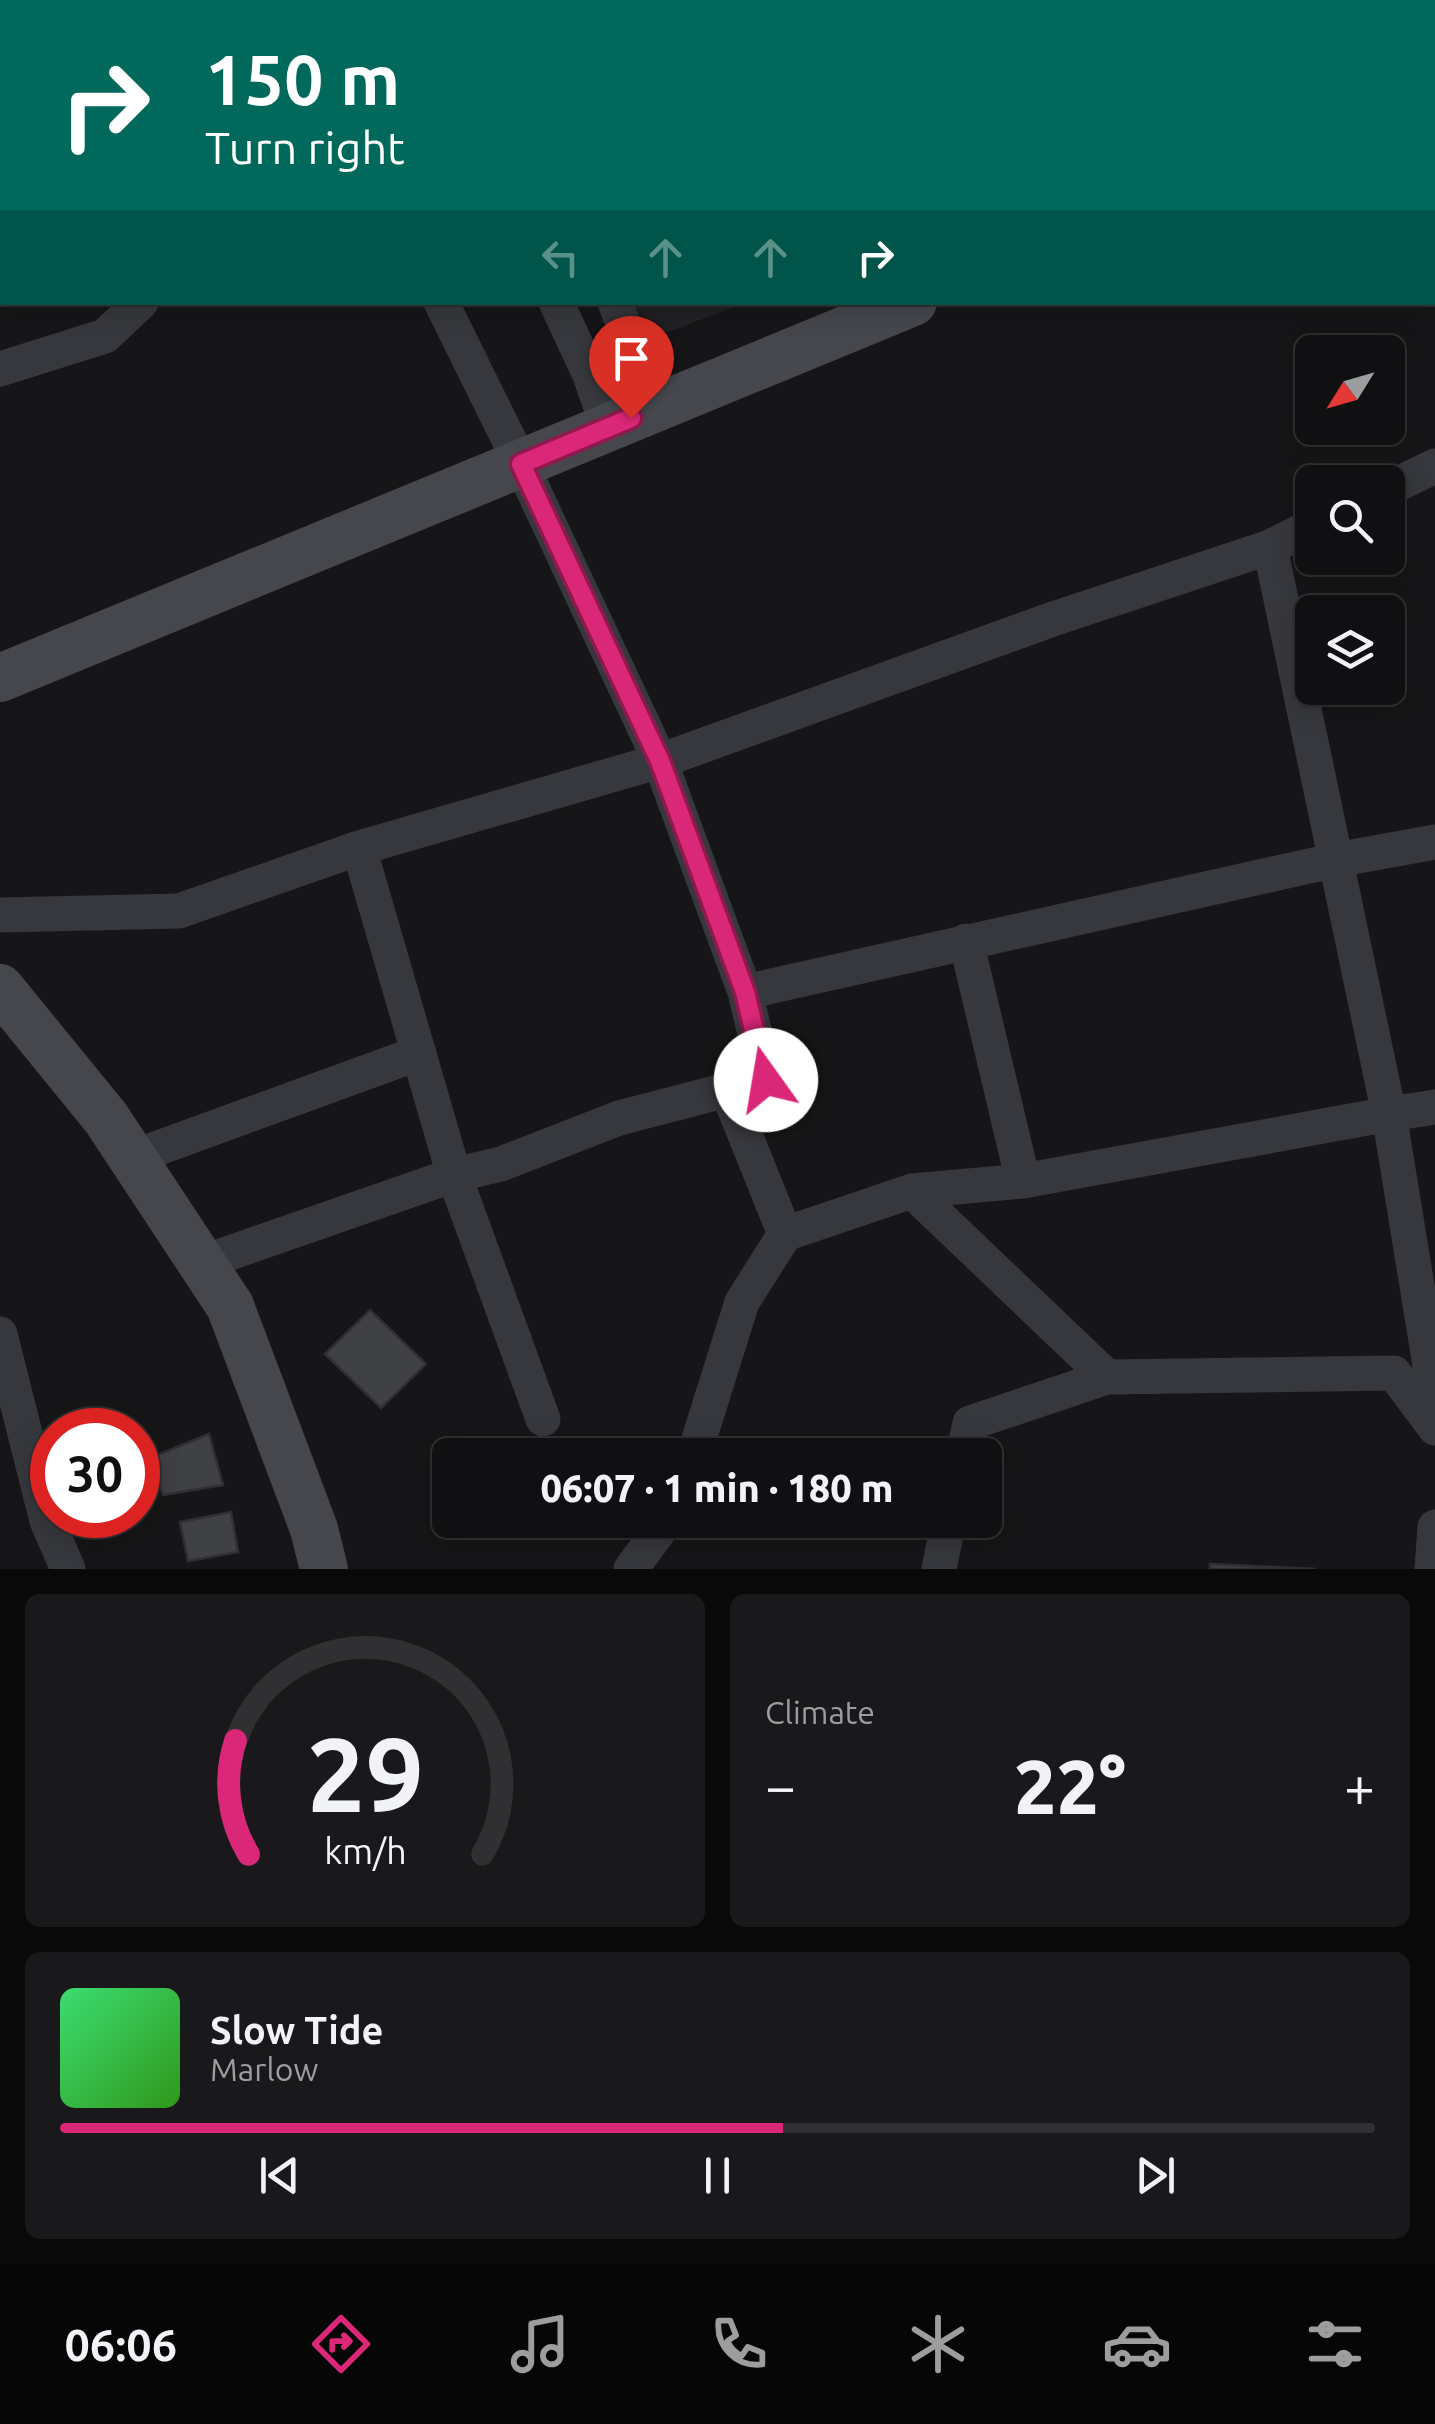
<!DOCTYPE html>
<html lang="en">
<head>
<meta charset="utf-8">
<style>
	:root { --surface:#101012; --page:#19191b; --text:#f1f3f6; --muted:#9c9d9f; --line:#303032; --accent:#db2777 }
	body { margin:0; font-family:Ubuntu,sans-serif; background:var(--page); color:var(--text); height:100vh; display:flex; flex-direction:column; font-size:38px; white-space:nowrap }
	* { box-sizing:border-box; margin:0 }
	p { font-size:32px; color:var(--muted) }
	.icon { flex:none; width:55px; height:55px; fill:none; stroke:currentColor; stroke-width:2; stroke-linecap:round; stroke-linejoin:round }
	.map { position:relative; height:1569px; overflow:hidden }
	.sheet { display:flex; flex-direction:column; gap:25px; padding:25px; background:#09090a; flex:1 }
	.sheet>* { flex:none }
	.banner { position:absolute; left:0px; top:0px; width:1435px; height:305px; box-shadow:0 5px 25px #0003,0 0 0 2px var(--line); background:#00695c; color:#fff; overflow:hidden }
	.needle { width:65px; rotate:233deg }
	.fabs { position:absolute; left:1295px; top:335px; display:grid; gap:20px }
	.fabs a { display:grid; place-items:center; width:110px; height:110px; border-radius:15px; background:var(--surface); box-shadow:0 5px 25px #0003,0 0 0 2px var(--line); font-size:50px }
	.speed { position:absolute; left:30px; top:1408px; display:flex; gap:20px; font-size:50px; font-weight:700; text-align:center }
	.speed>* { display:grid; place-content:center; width:130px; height:130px; border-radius:50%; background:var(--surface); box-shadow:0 5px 25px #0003,0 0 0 2px var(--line); line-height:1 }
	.speed .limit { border:15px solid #d22; background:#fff; color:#111 }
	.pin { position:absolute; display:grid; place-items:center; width:85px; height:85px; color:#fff; margin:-102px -42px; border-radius:50% 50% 50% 0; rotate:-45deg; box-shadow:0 0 10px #0007 }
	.pin .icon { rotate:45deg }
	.me { position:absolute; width:110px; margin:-55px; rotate:347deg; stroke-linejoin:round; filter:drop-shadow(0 0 8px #0008) }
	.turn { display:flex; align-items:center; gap:35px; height:210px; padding:0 40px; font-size:45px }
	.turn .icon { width:130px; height:130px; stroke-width:2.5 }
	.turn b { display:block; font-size:70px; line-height:85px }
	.lanes { display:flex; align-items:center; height:95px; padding:0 40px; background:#0003; justify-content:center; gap:50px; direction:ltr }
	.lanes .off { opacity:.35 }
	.big { font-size:75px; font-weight:800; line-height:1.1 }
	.sheet .card { flex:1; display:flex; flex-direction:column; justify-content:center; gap:15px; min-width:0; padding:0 35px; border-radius:15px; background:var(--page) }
	.sheet .dial { align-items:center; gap:0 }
	.dial svg { height:260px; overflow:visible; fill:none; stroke:var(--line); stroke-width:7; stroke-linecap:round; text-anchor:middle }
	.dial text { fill:var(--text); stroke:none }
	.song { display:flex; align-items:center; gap:30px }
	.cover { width:120px; height:120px; border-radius:15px; background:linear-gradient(135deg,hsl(140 70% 55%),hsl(110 70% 35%)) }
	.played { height:10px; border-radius:5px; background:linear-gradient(90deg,var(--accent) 55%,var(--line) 55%) }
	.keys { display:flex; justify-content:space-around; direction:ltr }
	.heat { display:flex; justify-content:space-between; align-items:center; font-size:55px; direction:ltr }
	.sheet .tiles { flex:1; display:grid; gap:25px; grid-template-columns:1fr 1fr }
	.card:last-child { grid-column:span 2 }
	.trip { position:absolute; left:432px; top:1438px; width:570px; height:100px; border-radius:15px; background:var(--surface); box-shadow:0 5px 25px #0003,0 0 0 2px var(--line); font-weight:800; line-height:100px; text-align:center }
	.tab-bar { display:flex; height:160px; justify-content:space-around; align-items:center; background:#060607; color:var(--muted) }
	.tab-bar .icon { width:70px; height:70px }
	.tab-bar .current { color:var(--accent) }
	.tab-bar b { font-size:45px; color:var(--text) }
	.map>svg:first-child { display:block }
	.built { fill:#222225 }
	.building { fill:#404145; stroke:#303034; stroke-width:2.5 }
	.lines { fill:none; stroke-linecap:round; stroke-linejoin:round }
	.minor { stroke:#37383d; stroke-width:35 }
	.secondary { stroke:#45474d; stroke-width:48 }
	.route-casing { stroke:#8e194d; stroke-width:25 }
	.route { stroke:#db2777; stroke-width:18 }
</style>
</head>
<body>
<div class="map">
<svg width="1435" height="1569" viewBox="0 0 1435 1569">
	<rect width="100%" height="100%" fill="#161618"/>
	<!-- built -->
	<path class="built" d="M 605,303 L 744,303 L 627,348 Z"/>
	<!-- building -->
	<path class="building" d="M 370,1310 L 426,1364 L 381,1408 L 325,1354 Z
		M 209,1434 L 223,1485 L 163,1495 L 150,1458 Z
		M 231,1512 L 238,1552 L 188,1561 L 180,1522 Z
		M 1210,1564 L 1316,1569 L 1210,1569 Z"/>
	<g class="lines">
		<!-- minor -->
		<path class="minor" d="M 67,0 L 67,2
			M 309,0 L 310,2
			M 808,0 L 809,2
			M 235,2 L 241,0
			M 0,42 L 2,42
			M 1432,216 L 1435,220
			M 556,302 L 590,375 L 608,428
			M 615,302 L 654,409
			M 0,369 L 105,336 L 141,302
			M 1388,489 L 1435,466
			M 359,848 L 454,1175 L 543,1419
			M 0,915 L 179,911 L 359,848 L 660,761 L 1053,619 L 1270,547 L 1312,526
			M 966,941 L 1023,1181
			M 745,992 L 1336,860 L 1435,842
			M 1435,1107 L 1389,1114 L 1435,1396
			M 131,1158 L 419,1053
			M 912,1191 L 1107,1377 L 1394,1373 L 1435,1428
			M 785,1234 L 912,1191 L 1023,1181 L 1389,1114 L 1270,547
			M 201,1263 L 454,1175 L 501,1164 L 619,1118 L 766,1080 L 745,992 L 660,761 L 521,464 L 441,302
			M 0,1334 L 47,1521 L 68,1569
			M 694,1455 L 742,1302 L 785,1234 L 727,1090
			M 963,1455 L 970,1423 L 1107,1377
			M 631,1569 L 667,1520
			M 939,1569 L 949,1520
			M 1432,1569 L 1435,1527"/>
		<!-- secondary -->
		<path class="secondary" d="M 1432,44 L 1435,42
			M 0,678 L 913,302
			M 0,988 L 106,1118 L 230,1306 L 314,1529 L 324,1569"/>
	</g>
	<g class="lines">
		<defs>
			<path id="route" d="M 631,418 L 521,464 L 660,761 L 745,992 L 766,1080"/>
		</defs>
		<!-- route casing -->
		<use href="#route" class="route-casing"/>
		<!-- route -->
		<use href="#route" class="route"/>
	</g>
</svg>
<div class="fabs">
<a><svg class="needle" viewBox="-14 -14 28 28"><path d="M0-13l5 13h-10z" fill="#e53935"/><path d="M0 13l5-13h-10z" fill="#9c9d9f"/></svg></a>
<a><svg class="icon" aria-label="search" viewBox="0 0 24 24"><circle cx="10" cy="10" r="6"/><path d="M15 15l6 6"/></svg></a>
<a><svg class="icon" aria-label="layers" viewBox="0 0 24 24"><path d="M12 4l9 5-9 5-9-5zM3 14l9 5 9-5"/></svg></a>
</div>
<div class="speed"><div class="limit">30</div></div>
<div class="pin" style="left:631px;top:418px;background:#d93025"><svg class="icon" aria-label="arrive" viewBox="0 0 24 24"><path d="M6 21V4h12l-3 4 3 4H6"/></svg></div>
<svg class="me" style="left:766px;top:1080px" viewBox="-20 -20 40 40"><circle r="19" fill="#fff"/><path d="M0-13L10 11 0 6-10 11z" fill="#db2777"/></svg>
<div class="trip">06:07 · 1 min · 180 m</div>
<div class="banner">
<div class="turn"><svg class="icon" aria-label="right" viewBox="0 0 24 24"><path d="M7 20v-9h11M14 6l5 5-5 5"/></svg><div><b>150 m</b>Turn right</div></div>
<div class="lanes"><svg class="icon off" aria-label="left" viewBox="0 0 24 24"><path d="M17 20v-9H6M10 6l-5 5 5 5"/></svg><svg class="icon off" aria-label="ahead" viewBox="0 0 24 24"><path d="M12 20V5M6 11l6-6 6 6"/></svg><svg class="icon off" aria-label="ahead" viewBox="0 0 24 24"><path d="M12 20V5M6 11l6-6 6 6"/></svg><svg class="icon" aria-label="right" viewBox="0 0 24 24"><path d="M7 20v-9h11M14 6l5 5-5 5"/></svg></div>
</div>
</div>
<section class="sheet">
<div class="tiles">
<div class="card dial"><svg viewBox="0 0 100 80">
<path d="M14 69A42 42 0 1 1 86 69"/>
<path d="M14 69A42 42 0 0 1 10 34" stroke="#db2777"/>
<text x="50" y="56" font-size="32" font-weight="700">29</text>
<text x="50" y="72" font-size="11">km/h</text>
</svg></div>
<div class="card"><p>Climate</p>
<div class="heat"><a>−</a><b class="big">22°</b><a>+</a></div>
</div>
<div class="card">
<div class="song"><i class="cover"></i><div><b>Slow Tide</b><p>Marlow</p></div></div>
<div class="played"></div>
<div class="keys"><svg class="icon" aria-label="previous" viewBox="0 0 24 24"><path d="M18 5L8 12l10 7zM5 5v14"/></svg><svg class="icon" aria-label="pause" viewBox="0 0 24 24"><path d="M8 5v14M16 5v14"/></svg><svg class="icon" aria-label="next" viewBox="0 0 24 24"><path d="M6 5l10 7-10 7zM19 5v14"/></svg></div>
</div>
</div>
</section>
<nav class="tab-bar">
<b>06:06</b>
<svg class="icon current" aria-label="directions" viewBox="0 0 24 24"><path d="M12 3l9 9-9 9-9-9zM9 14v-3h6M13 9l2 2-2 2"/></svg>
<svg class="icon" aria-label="music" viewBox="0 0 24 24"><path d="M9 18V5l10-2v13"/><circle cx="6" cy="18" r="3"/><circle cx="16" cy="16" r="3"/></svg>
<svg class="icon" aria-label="phone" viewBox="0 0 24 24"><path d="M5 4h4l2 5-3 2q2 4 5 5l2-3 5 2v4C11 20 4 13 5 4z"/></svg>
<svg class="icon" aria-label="climate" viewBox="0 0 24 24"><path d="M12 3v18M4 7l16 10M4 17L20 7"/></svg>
<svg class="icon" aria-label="car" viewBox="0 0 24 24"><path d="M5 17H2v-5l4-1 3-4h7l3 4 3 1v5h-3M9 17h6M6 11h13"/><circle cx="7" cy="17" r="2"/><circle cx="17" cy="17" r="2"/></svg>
<svg class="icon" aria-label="filters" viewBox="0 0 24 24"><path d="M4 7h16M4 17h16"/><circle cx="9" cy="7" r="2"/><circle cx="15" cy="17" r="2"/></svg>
</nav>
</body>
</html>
